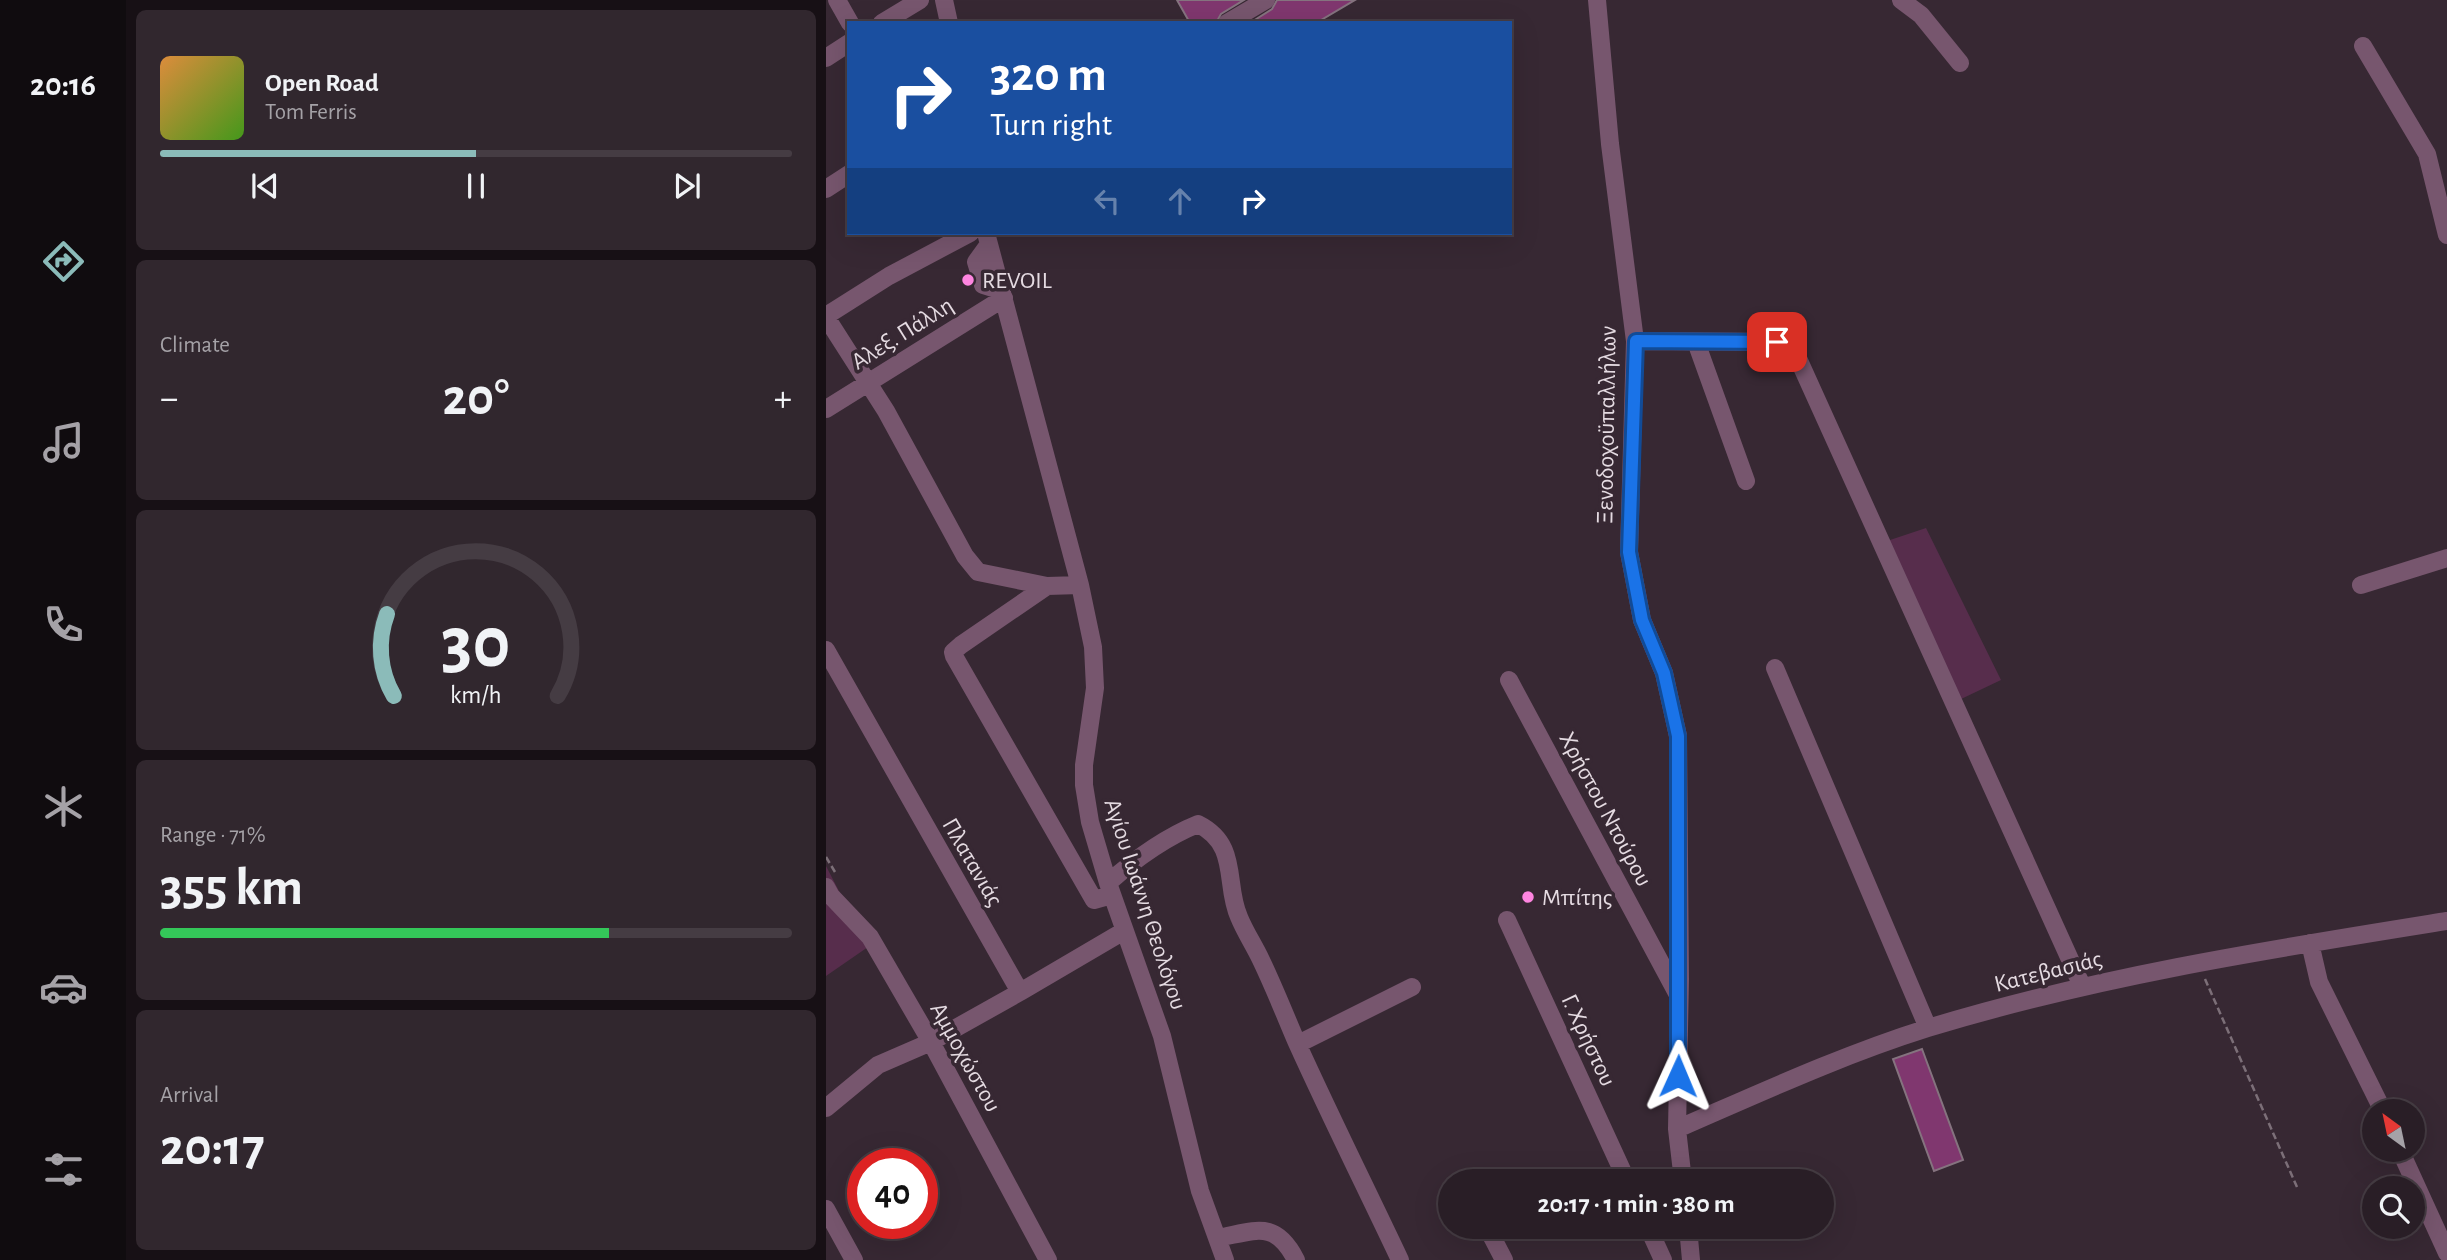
<!DOCTYPE html>
<html lang="en">
<head>
<meta charset="utf-8">
<style>
	:root { --surface:#291e26; --page:#31272e; --text:#f1f3f6; --muted:#a5a2a7; --line:#453c43; --accent:#8bbbb9 }
	body { margin:0; font-family:"Alegreya Sans",sans-serif; background:var(--page); color:var(--text); height:100vh; display:flex; flex-direction:column; font-size:26px; white-space:nowrap }
	* { box-sizing:border-box; margin:0 }
	p { font-size:23px; color:var(--muted) }
	.icon { flex:none; width:38px; height:38px; fill:none; stroke:currentColor; stroke-width:2; stroke-linecap:round; stroke-linejoin:round }
	.map { position:relative; flex:1; overflow:hidden }
	.panel { display:flex; flex-direction:column; gap:10px; padding:10px; background:#171015; width:700px }
	.panel>* { flex:none }
	.hud { position:absolute; left:21px; top:21px; width:665px; height:214px; border-radius:0px; box-shadow:0 7px 28px #0002,0 0 0 2px var(--line); background:#1a4fa0; color:#fff; overflow:hidden }
	.needle { width:46px; rotate:327deg }
	.tools { position:absolute; left:1536px; top:1099px; display:grid; gap:14px }
	.tools a { display:grid; place-items:center; width:63px; height:63px; border-radius:50%; background:var(--surface); box-shadow:0 7px 28px #0002,0 0 0 2px var(--line); font-size:35px }
	.speed { position:absolute; left:21px; top:1148px; display:flex; gap:14px; font-size:35px; font-weight:700; text-align:center }
	.speed>* { display:grid; place-content:center; width:91px; height:91px; border-radius:50%; background:var(--surface); box-shadow:0 7px 28px #0002,0 0 0 2px var(--line); line-height:1 }
	.speed .limit { border:10px solid #d22; background:#fff; color:#111 }
	.pin { position:absolute; display:grid; place-items:center; width:60px; height:60px; color:#fff; margin:-30px; border-radius:14px; box-shadow:0 4px 10px #0006 }
	.me { position:absolute; width:77px; margin:-38px; rotate:1deg; stroke-linejoin:round; filter:drop-shadow(0 0 5px #0008) }
	.turn { display:flex; align-items:center; gap:24px; height:147px; padding:0 28px; font-size:32px }
	.turn .icon { width:91px; height:91px; stroke-width:2.5 }
	.turn b { display:block; font-size:49px; line-height:60px }
	.lanes { display:flex; align-items:center; height:66px; padding:0 28px; background:#0003; justify-content:center; gap:35px; direction:ltr }
	.lanes .off { opacity:.35 }
	.big { font-size:52px; font-weight:700; line-height:1.1 }
	.panel .card { flex:1; display:flex; flex-direction:column; justify-content:center; gap:10px; min-width:0; padding:0 24px; border-radius:10px; background:var(--page) }
	.panel .dial { align-items:center; gap:0 }
	.dial svg { height:182px; overflow:visible; fill:none; stroke:var(--line); stroke-width:7; stroke-linecap:round; text-anchor:middle }
	.dial text { fill:var(--text); stroke:none }
	.song { display:flex; align-items:center; gap:21px }
	.cover { width:84px; height:84px; border-radius:10px; background:linear-gradient(135deg,hsl(30 70% 55%),hsl(100 70% 35%)) }
	.played { height:7px; border-radius:4px; background:linear-gradient(90deg,var(--accent) 50%,var(--line) 50%) }
	.keys { display:flex; justify-content:space-around; direction:ltr }
	.heat { display:flex; justify-content:space-between; align-items:center; font-size:38px; direction:ltr }
	.charge { height:10px; border-radius:5px; background:linear-gradient(90deg,#34c759 71%,var(--line) 0) }
	.trip { position:absolute; left:612px; top:1169px; width:396px; height:70px; border-radius:35px; background:var(--surface); box-shadow:0 7px 28px #0002,0 0 0 2px var(--line); font-weight:700; line-height:70px; text-align:center }
	main { display:flex; flex:1; min-height:0 }
	.tabs { display:flex; flex-direction:column; width:126px; justify-content:space-around; align-items:center; background:#100c0f; color:var(--muted) }
	.tabs .icon { width:49px; height:49px }
	.tabs .on { color:var(--accent) }
	.tabs b { font-size:32px; color:var(--text) }
	.map>svg:first-child { display:block }
	.green { fill:#572d4c }
	.building { fill:#80376f; stroke:#85737f; stroke-width:2 }
	.lines { fill:none; stroke-linecap:round; stroke-linejoin:round }
	.path { stroke:#7c6f78; stroke-width:2.5; stroke-dasharray:7 3.5; stroke-linecap:butt }
	.minor { stroke:#77566e; stroke-width:18 }
	.route-casing { stroke:#114b97; stroke-width:18 }
	.route { stroke:#1a73e8; stroke-width:12 }
	.poi-dot { fill:#fe85e0; stroke:#372833; stroke-width:2.5 }
	.labels { text-anchor:middle; stroke-width:7; stroke-linejoin:round; paint-order:stroke }
	.poi-label { font-size:24px; fill:#e5dbe2; stroke:#372833; text-anchor:start }
	.street-label { font-size:24px; fill:#e5dbe2; stroke:#372833 }
</style>
</head>
<body>
<main>
<nav class="tabs">
<b>20:16</b>
<svg class="icon on" aria-label="directions" viewBox="0 0 24 24"><path d="M12 3l9 9-9 9-9-9zM9 14v-3h6M13 9l2 2-2 2"/></svg>
<svg class="icon" aria-label="music" viewBox="0 0 24 24"><path d="M9 18V5l10-2v13"/><circle cx="6" cy="18" r="3"/><circle cx="16" cy="16" r="3"/></svg>
<svg class="icon" aria-label="phone" viewBox="0 0 24 24"><path d="M5 4h4l2 5-3 2q2 4 5 5l2-3 5 2v4C11 20 4 13 5 4z"/></svg>
<svg class="icon" aria-label="climate" viewBox="0 0 24 24"><path d="M12 3v18M4 7l16 10M4 17L20 7"/></svg>
<svg class="icon" aria-label="car" viewBox="0 0 24 24"><path d="M5 17H2v-5l4-1 3-4h7l3 4 3 1v5h-3M9 17h6M6 11h13"/><circle cx="7" cy="17" r="2"/><circle cx="17" cy="17" r="2"/></svg>
<svg class="icon" aria-label="filters" viewBox="0 0 24 24"><path d="M4 7h16M4 17h16"/><circle cx="9" cy="7" r="2"/><circle cx="15" cy="17" r="2"/></svg>
</nav>
<section class="panel">
<div class="card">
<div class="song"><i class="cover"></i><div><b>Open Road</b><p>Tom Ferris</p></div></div>
<div class="played"></div>
<div class="keys"><svg class="icon" aria-label="previous" viewBox="0 0 24 24"><path d="M18 5L8 12l10 7zM5 5v14"/></svg><svg class="icon" aria-label="pause" viewBox="0 0 24 24"><path d="M8 5v14M16 5v14"/></svg><svg class="icon" aria-label="next" viewBox="0 0 24 24"><path d="M6 5l10 7-10 7zM19 5v14"/></svg></div>
</div>
<div class="card"><p>Climate</p>
<div class="heat"><a>−</a><b class="big">20°</b><a>+</a></div>
</div>
<div class="card dial"><svg viewBox="0 0 100 80">
<path d="M14 69A42 42 0 1 1 86 69"/>
<path d="M14 69A42 42 0 0 1 11 33" stroke="#8bbbb9"/>
<text x="50" y="56" font-size="32" font-weight="700">30</text>
<text x="50" y="72" font-size="11">km/h</text>
</svg></div>
<div class="card"><p>Range · 71%</p><b class="big">355 km</b><div class="charge"></div></div>
<div class="card"><p>Arrival</p><b class="big">20:17</b></div>
</section>
<div class="map">
<svg width="1621" height="1260" viewBox="0 0 1621 1260">
	<rect width="100%" height="100%" fill="#372833"/>
	<!-- green -->
	<path class="green" d="M 1100,528 L 1175,680 L 1133,700 L 1058,542 Z
		M 0,866 L 42,947 L 0,976 Z"/>
	<!-- building -->
	<path class="building" d="M 351,0 L 418,0 L 395,14 L 390,23 L 364,23 Z
		M 451,0 L 529,0 L 490,23 L 424,23 L 446,9 Z
		M 1096,1049 L 1137,1160 L 1108,1171 L 1067,1059 Z"/>
	<g class="lines">
		<!-- path -->
		<path class="path" d="M 0,857 L 9,872
			M 1379,979 L 1471,1187"/>
		<!-- minor -->
		<path class="minor" d="M 11,0 L 24,23
			M 118,0 L 123,23
			M 771,0 L 784,144 L 809,341 L 803,552 L 816,620 L 838,673 L 852,736 L 854,979 L 851,1129 L 857,1181
			M 1075,0 L 1095,15 L 1134,63
			M 56,23 L 94,0
			M 401,23 L 440,0
			M 1537,46 L 1601,154 L 1621,235
			M 0,58 L 23,43
			M 0,189 L 23,174
			M 160,233 L 254,585 L 267,647 L 269,688 L 258,765 L 258,785 L 264,822 L 282,883 L 336,1036 L 374,1191 L 399,1260
			M 163,244 L 150,262 L 157,285 L 176,291
			M 0,316 L 63,276 L 144,233
			M 0,317 L 60,411 L 139,556 L 152,572 L 221,586 L 254,585
			M 809,341 L 951,342 L 960,344 L 970,354 L 1256,986
			M 870,342 L 920,481
			M 0,409 L 178,298
			M 1535,585 L 1621,558
			M 221,586 L 135,645 L 127,652 L 128,656 L 268,900 L 286,895
			M 0,650 L 194,992 L 298,931
			M 949,668 L 1102,1028
			M 683,680 L 852,995
			M 282,883 C 308,860 340,837 372,824 C 414,845 398,884 413,917 C 419,932 428,945 435,960 C 448,987 459,1015 471,1043 C 504,1116 540,1188 574,1260
			M 0,887 L 5,896 L 44,937 L 105,1042 L 222,1260
			M 681,920 L 801,1181
			M 1484,943 L 1493,982 L 1557,1111
			M 472,1044 L 586,987
			M 0,1108 L 52,1065 L 105,1042 L 194,992
			M 851,1129 C 934,1093 1016,1055 1102,1028 C 1272,976 1446,949 1621,921
			M 1574,1150 L 1621,1253
			M 0,1209 L 28,1260
			M 822,1227 L 837,1260
			M 862,1227 L 865,1260
			M 663,1231 L 678,1260
			M 391,1238 C 430,1231 449,1219 470,1260"/>
	</g>
	<g class="lines">
		<defs>
			<path id="route" d="M 852,1076 L 852,736 L 838,673 L 816,620 L 803,552 L 810,341 L 951,342"/>
		</defs>
		<!-- route casing -->
		<use href="#route" class="route-casing"/>
		<!-- route -->
		<use href="#route" class="route"/>
	</g>
	<!-- markers -->
	<g class="poi-dot">
		<circle cx="142" cy="280" r="7"/>
		<circle cx="702" cy="897" r="7"/>
	</g>
	<g class="labels">
		<!-- poi labels -->
		<g class="poi-label">
			<text x="156" y="288">REVOIL</text>
			<text x="716" y="905">Μπίτης</text>
		</g>
		<!-- street labels -->
		<g class="street-label">
			<text transform="translate(76 333) rotate(-32)" y="8">Αλεξ. Πάλλη</text>
			<text transform="translate(780 425) rotate(-89)" y="8">Ξενοδοχοϋπαλλήλων</text>
			<text transform="translate(780 809) rotate(62)" y="8">Χρήστου Ντούρου</text>
			<text transform="translate(147 862) rotate(60)" y="8">Πλατανιάς</text>
			<text transform="translate(320 904) rotate(72)" y="8">Αγίου Ιωάννη Θεολόγου</text>
			<text transform="translate(1222 971) rotate(-14)" y="8">Κατεβασιάς</text>
			<text transform="translate(763 1040) rotate(65)" y="8">Γ. Χρήστου</text>
			<text transform="translate(140 1057) rotate(61)" y="8">Αμμοχώστου</text>
		</g>
	</g>
</svg>
<div class="tools">
<a><svg class="needle" viewBox="-14 -14 28 28"><path d="M0-13l5 13h-10z" fill="#e53935"/><path d="M0 13l5-13h-10z" fill="#a5a2a7"/></svg></a>
<a><svg class="icon" aria-label="search" viewBox="0 0 24 24"><circle cx="10" cy="10" r="6"/><path d="M15 15l6 6"/></svg></a>
</div>
<div class="speed"><div class="limit">40</div></div>
<div class="pin" style="left:951px;top:342px;background:#d93025"><svg class="icon" aria-label="arrive" viewBox="0 0 24 24"><path d="M6 21V4h12l-3 4 3 4H6"/></svg></div>
<svg class="me" style="left:852px;top:1076px" viewBox="-20 -20 40 40"><path d="M0-17L14 15 0 8-14 15z" fill="#1a73e8" stroke="#fff" stroke-width="4"/></svg>
<div class="trip">20:17 · 1 min · 380 m</div>
<div class="hud">
<div class="turn"><svg class="icon" aria-label="right" viewBox="0 0 24 24"><path d="M7 20v-9h11M14 6l5 5-5 5"/></svg><div><b>320 m</b>Turn right</div></div>
<div class="lanes"><svg class="icon off" aria-label="left" viewBox="0 0 24 24"><path d="M17 20v-9H6M10 6l-5 5 5 5"/></svg><svg class="icon off" aria-label="ahead" viewBox="0 0 24 24"><path d="M12 20V5M6 11l6-6 6 6"/></svg><svg class="icon" aria-label="right" viewBox="0 0 24 24"><path d="M7 20v-9h11M14 6l5 5-5 5"/></svg></div>
</div>
</div>
</main>
</body>
</html>
